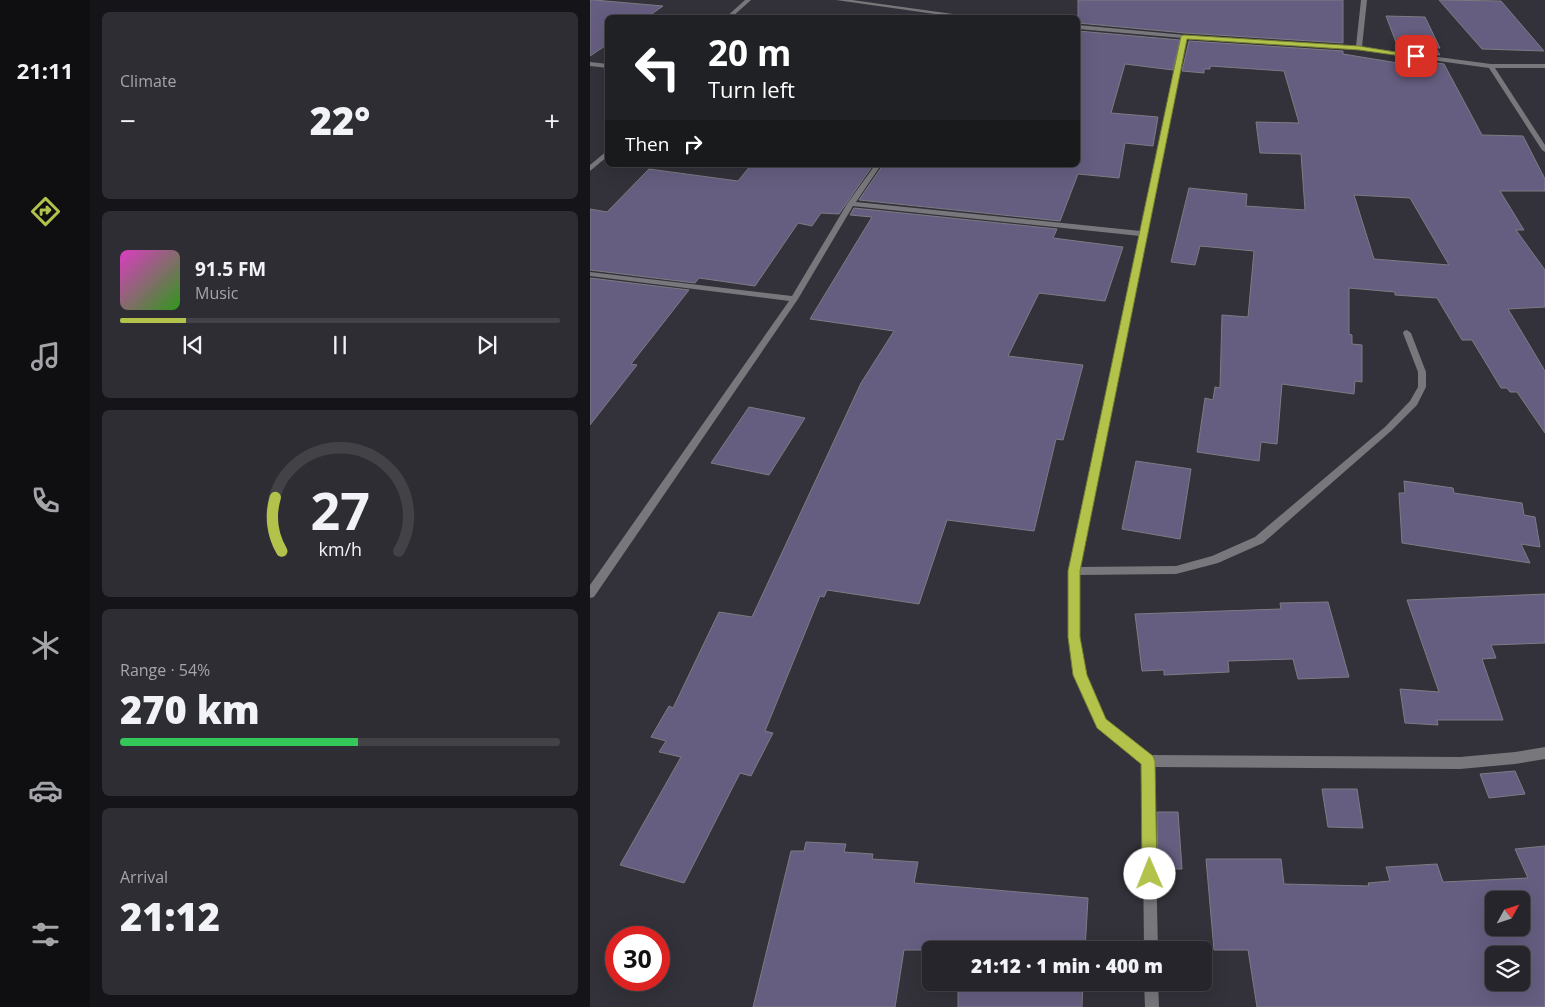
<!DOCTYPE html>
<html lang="en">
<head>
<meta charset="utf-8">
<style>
	:root { --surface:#26252b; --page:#2e2d33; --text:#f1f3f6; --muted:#a4a5a9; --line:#424247; --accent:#b3c24b }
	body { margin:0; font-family:"Open Sans",sans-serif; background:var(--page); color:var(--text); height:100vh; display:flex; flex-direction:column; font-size:19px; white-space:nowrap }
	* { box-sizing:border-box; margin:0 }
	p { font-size:16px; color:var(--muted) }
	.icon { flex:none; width:28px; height:28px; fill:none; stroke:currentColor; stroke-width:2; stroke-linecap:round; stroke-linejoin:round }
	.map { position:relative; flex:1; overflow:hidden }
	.panel { display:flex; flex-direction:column; gap:12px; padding:12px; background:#151418; width:500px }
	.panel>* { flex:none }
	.hud { position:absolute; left:15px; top:15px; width:475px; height:152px; border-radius:8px; box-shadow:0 5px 20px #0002,0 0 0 1px var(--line); background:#202124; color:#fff; overflow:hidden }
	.needle { width:32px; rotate:50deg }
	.controls { position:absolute; left:895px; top:891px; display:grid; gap:10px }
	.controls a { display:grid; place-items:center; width:45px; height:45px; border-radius:8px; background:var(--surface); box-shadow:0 5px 20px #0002,0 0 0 1px var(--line); font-size:25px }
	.speed { position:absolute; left:15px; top:926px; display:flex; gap:10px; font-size:25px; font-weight:700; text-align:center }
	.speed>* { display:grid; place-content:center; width:65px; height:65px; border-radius:50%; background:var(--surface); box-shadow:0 5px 20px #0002,0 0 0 1px var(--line); line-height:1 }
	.speed .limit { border:8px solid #d22; background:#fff; color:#111 }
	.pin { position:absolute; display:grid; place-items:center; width:42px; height:42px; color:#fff; margin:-21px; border-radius:10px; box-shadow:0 2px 8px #0006 }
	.me { position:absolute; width:55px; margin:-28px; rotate:359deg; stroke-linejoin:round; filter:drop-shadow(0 0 4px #0008) }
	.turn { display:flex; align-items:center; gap:18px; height:105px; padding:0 20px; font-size:22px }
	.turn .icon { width:65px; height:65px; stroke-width:2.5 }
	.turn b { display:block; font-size:35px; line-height:42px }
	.then { display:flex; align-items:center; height:48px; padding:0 20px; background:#0003; gap:10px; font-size:19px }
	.big { font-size:38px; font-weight:800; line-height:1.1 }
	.panel .card { flex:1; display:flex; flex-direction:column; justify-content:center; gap:8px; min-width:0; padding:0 18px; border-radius:8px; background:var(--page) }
	.panel .dial { align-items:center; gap:0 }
	.dial svg { height:130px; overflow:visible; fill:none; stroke:var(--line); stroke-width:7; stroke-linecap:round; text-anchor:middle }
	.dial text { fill:var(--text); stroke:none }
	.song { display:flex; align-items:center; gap:15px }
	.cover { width:60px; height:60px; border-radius:8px; background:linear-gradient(135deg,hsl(310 70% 55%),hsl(110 70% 35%)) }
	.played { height:5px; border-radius:2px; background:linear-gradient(90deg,var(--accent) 15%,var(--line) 15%) }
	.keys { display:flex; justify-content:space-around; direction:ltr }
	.heat { display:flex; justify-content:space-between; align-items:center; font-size:28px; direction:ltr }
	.charge { height:8px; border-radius:4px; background:linear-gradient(90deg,#34c759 54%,var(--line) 0) }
	.trip { position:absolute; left:332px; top:941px; width:290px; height:50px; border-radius:8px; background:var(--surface); box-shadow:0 5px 20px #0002,0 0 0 1px var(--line); font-weight:800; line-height:50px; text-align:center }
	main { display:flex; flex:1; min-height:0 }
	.tabs { display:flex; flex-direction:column; width:90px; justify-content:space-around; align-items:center; background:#0f0f11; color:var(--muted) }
	.tabs .icon { width:35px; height:35px }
	.tabs .on { color:var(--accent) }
	.tabs b { font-size:22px; color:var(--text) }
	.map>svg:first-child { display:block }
	.building { fill:#665e80; stroke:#7d7b84; fill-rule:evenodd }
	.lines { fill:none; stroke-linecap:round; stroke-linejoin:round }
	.minor { fill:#78777b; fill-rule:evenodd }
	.route { fill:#b3c24b; stroke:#747e31 }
</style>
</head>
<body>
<main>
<nav class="tabs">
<b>21:11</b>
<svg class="icon on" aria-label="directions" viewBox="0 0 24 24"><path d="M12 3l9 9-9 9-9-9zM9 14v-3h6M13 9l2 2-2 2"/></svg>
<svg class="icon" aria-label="music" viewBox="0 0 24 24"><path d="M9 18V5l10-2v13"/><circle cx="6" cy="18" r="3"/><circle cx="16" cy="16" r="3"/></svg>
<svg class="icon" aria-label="phone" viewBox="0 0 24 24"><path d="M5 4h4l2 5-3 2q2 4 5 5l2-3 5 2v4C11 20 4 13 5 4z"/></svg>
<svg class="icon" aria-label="climate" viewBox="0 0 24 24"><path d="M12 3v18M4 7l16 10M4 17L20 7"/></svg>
<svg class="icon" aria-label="car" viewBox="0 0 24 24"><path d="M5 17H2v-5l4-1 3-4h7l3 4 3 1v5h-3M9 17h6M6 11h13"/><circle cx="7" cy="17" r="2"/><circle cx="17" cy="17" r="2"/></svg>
<svg class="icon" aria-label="filters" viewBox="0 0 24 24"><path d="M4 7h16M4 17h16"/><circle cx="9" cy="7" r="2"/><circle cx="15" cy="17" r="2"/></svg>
</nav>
<section class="panel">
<div class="card"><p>Climate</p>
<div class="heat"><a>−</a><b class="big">22°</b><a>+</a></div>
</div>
<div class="card">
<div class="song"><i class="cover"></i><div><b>91.5 FM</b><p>Music</p></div></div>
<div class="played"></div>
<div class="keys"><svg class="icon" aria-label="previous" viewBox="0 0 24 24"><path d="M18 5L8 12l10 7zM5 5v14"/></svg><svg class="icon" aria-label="pause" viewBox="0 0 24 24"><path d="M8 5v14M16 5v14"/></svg><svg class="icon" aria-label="next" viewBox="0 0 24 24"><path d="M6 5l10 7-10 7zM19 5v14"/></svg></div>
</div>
<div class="card dial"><svg viewBox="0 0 100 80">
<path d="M14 69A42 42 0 1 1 86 69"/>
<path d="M14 69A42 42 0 0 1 10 36" stroke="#b3c24b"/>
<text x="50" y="56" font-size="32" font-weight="700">27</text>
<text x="50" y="72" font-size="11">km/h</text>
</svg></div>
<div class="card"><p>Range · 54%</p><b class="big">270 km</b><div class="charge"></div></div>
<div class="card"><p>Arrival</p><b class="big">21:12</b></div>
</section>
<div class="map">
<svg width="955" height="1007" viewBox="0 0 955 1007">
	<rect width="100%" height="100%" fill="#333139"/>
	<!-- building -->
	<path class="building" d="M 0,0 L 4,0 L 73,6 L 56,18 L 18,18 L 18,44 L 0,56 Z
		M 488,0 L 753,0 L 753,43 L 595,33 L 488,23 Z
		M 849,0 L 911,1 L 954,51 L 892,49 Z
		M 796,16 L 835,17 L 850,48 L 846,48 L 850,55 L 809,50 Z
		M 488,31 L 590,40 L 583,70 L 535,64 L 521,113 L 568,117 L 563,146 L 535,143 L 529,178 L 488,174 L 470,221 L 269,200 L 293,165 L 488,165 Z
		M 599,41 L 753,51 L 753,54 L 814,64 L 812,58 L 854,64 L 892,135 L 933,136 L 955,179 L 955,191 L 910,191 L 934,230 L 926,230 L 955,270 L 955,307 L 918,309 L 955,371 L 955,433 L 927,392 L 920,392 L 917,388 L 911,388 L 882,340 L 872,340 L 847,298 L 805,295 L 805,292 L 759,288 L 759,334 L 762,335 L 762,344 L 772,345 L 772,382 L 765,381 L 764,394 L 692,384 L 687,444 L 671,442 L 669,461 L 607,452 L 615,398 L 623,400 L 625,387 L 630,388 L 632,315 L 658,317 L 664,251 L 610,246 L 605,265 L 581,262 L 599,188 L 657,194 L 656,206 L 715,210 L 711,154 L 670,153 L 666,122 L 709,123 L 694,71 L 620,66 L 620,69 L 614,69 L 614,73 L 592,71 ZM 764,195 L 820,198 L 859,265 L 784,259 Z
		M 161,165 L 283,165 L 249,214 L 231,213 L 222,226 L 208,223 L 165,286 L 109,278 L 105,283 L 0,270 L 0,209 L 17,212 L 59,169 L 148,181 Z
		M 264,208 L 467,229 L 463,238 L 533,247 L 515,301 L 449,293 L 418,356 L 493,365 L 473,440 L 466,439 L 444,531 L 357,520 L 329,604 L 237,590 L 234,597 L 230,596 L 175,731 L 183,733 L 161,776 L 150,773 L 94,883 L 30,865 L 91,757 L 69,752 L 76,741 L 61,737 L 79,706 L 83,708 L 129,612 L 162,617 L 271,383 L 304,331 L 220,319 L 282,217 L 260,215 Z
		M 0,278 L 99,290 L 41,364 L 47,365 L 0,425 Z
		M 159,407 L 215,418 L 179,475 L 121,463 Z
		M 546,461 L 601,469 L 590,539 L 532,529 Z
		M 814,481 L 863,488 L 864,493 L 932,503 L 934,515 L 945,517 L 950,547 L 931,544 L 940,563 L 812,543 L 809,493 L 815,493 Z
		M 955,594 L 955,643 L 901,645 L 906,658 L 892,659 L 913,720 L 847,720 L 848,725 L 815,723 L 810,689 L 849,692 L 817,600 Z
		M 738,602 L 759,677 L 708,679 L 703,659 L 638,661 L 639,672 L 574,675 L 574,670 L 552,671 L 545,614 L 691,609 L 690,603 Z
		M 925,771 L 935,794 L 899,798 L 890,774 Z
		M 732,789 L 767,789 L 773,828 L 738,827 Z
		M 567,812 L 588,812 L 592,869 L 568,869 Z
		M 216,842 L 256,844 L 254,852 L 283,854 L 282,859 L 328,862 L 324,883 L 498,898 L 495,950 L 314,950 L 305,1007 L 163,1007 L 201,851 L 214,851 Z
		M 955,846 L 955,1007 L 667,1007 L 658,950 L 624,950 L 616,859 L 691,859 L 694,884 L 779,886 L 778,883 L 800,881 L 796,867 L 847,864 L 853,882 L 938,878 L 925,849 ZM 904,900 L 931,900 L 931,928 L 904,928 ZM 904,955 L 931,955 L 931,982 L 904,982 Z
		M 368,982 L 493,982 L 492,1007 L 368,1007 Z"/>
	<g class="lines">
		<!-- minor -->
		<path class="minor" d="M 155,0 L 161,0 L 141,18 L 135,18 Z
			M 246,0 L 262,0 L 392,18 L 373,18 Z
			M 771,0 L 777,0 L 772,47 L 901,64 L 955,64 L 955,68 L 905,68 L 955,145 L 955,152 L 952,150 L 899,68 L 769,50 L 597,39 L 490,567 L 586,566 L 622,556 L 665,537 L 795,427 L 820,401 L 828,387 L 828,372 L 813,333 L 814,331 L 817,330 L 821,333 L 836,372 L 836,387 L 827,405 L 801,431 L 673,543 L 628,563 L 586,574 L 489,575 L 490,637 L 496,675 L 515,719 L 560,755 L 870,757 L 925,752 L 955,747 L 955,759 L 925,764 L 870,769 L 564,767 L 568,950 L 554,950 L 552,764 L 507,727 L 484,675 L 478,637 L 479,571 L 550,236 L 263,206 L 208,299 L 4,597 L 0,598 L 0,585 L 199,301 L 0,276 L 0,272 L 202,296 L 257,204 L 285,165 L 291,165 L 266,202 L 551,231 L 592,38 L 488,29 L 488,25 L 595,35 L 766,46 Z
			M 0,62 L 18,64 L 18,68 L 0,66 Z
			M 18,150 L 18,156 L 0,171 L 0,165 Z
			M 554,982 L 568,982 L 569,1007 L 555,1007 Z"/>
	</g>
	<!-- route -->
	<path class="route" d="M 594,35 L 769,46 L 829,56 L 826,58 L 769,50 L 597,39 L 490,571 L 490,637 L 497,675 L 516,719 L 563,756 L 565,761 L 567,874 L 565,880 L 560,882 L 554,880 L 552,874 L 551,764 L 507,728 L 483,675 L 478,637 L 478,571 L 591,36 Z"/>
</svg>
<div class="controls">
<a><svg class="needle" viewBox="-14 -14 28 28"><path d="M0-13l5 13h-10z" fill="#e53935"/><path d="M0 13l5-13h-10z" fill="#a4a5a9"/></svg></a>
<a><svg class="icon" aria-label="layers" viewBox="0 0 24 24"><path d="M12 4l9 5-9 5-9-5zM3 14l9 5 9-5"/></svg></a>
</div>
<div class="speed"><div class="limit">30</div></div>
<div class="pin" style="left:826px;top:56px;background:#d93025"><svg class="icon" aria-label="arrive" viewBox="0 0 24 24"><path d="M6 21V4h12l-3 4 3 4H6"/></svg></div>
<svg class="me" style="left:560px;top:874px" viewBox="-20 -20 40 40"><circle r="19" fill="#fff"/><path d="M0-13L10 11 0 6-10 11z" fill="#b3c24b"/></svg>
<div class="trip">21:12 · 1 min · 400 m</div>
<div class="hud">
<div class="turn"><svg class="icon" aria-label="left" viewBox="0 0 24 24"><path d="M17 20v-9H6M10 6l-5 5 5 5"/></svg><div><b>20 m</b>Turn left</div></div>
<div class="then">Then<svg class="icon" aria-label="right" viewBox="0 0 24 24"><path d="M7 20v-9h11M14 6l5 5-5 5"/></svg></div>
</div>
</div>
</main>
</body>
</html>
